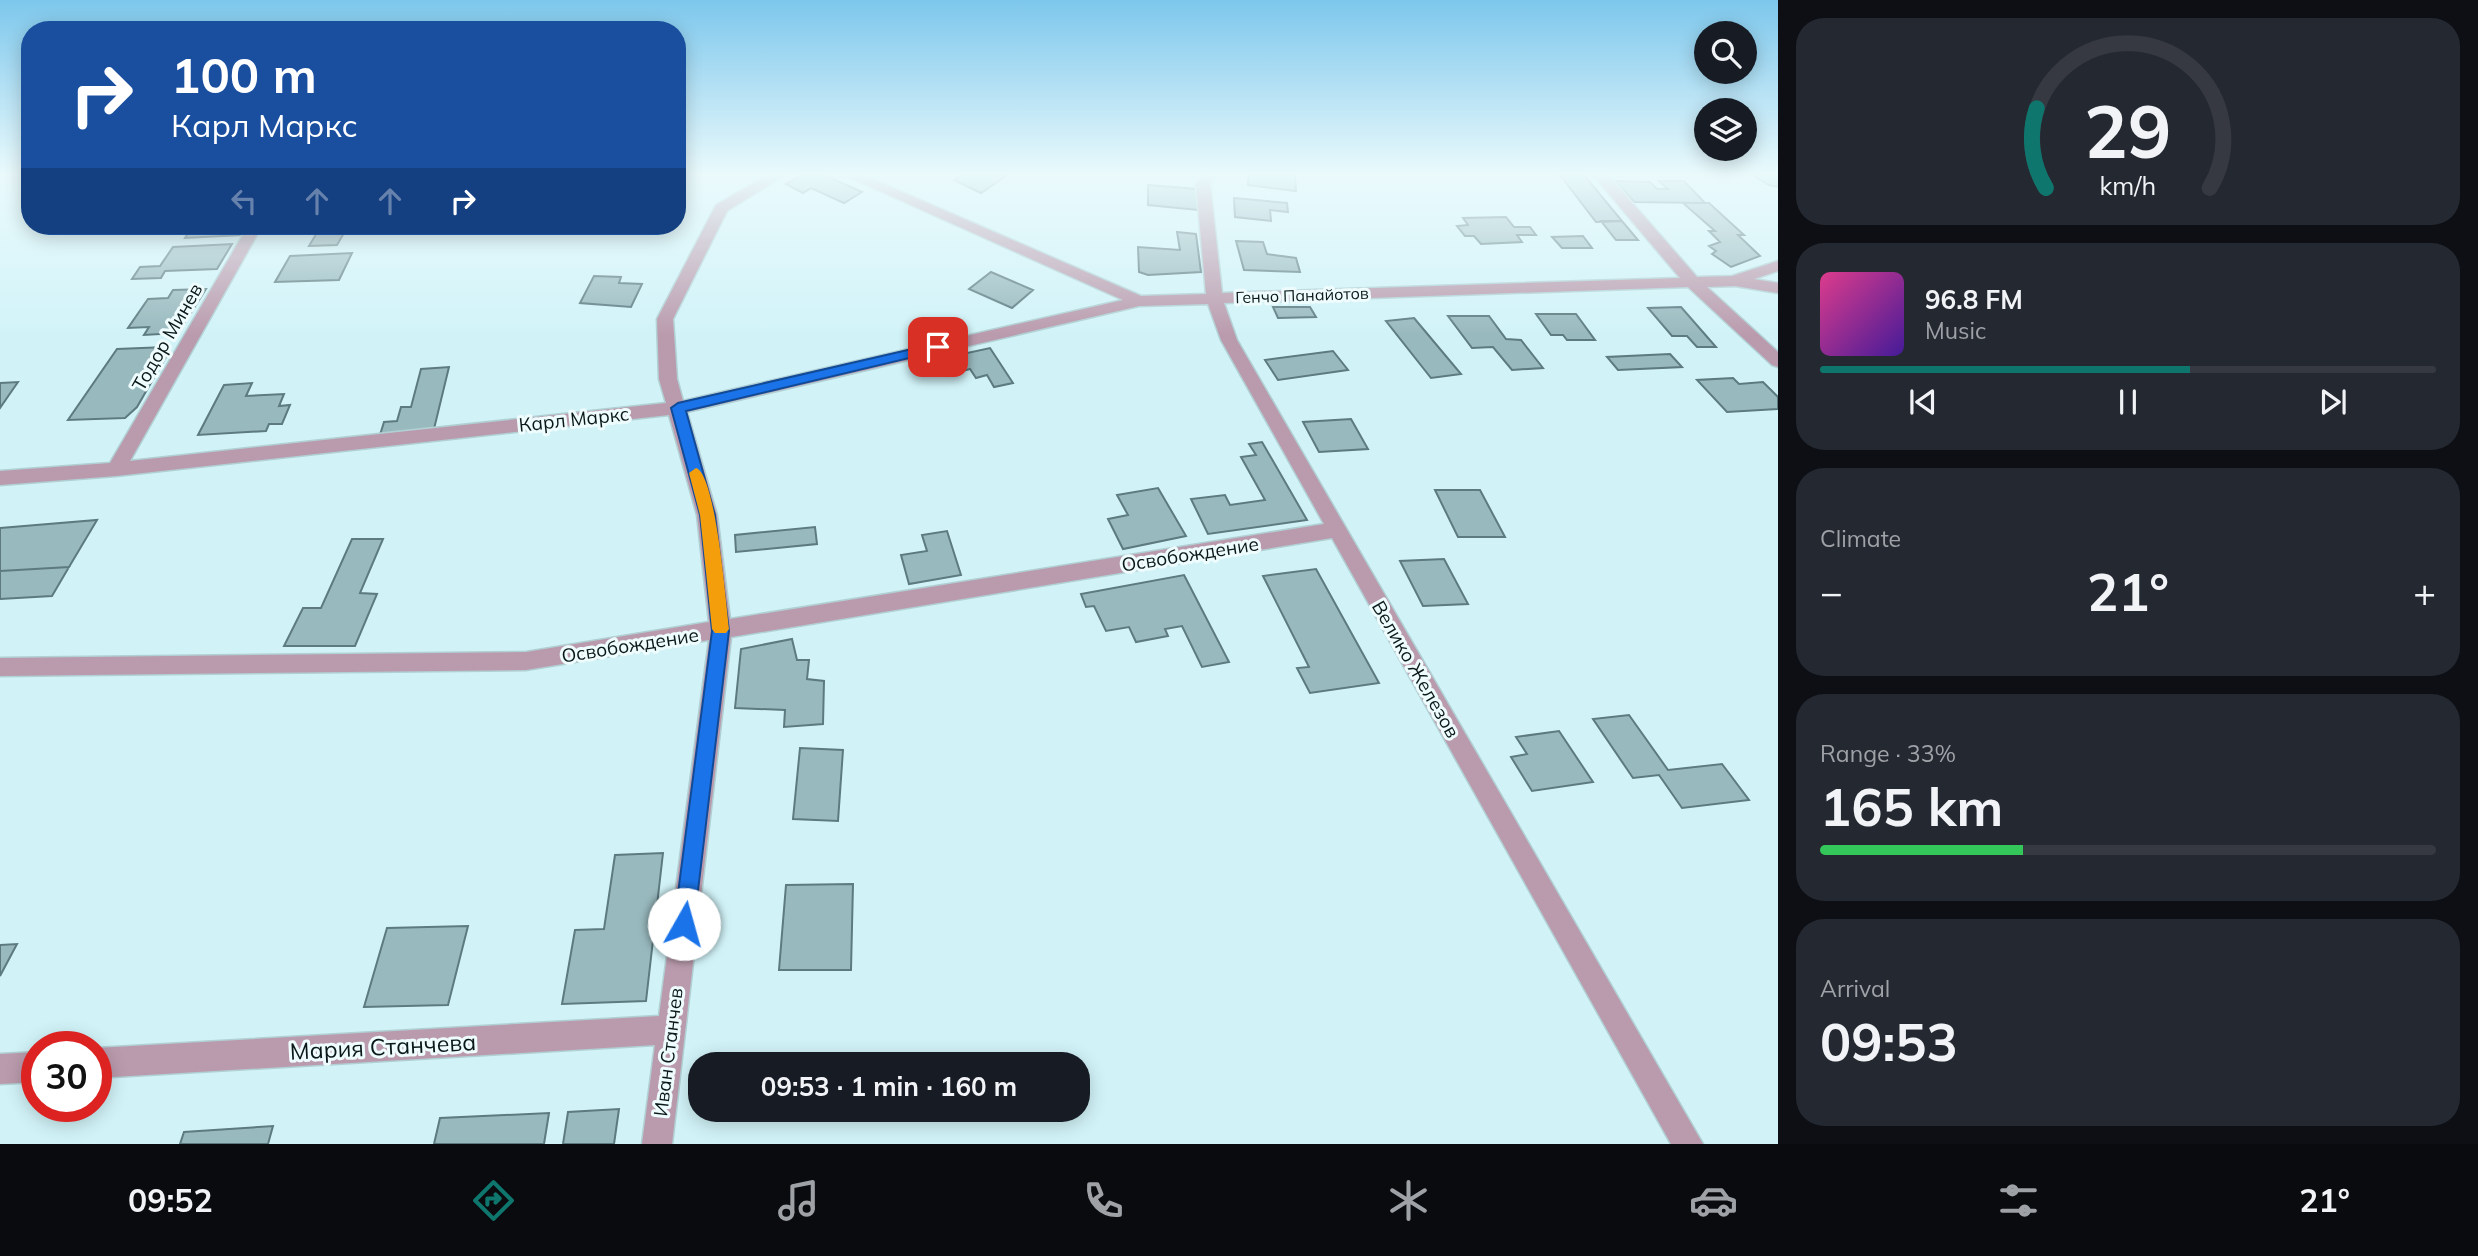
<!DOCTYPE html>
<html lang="en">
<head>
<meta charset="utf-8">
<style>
	:root { --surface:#171b24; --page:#242831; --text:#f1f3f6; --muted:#9ea1a6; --line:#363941; --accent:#0f766e }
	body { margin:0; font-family:Mulish,sans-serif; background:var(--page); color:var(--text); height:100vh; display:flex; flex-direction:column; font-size:26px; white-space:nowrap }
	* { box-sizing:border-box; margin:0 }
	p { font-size:23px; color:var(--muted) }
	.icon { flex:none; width:38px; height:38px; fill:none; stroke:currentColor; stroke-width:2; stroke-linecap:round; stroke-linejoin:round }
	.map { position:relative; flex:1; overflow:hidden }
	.panel { display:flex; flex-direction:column; gap:18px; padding:18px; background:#0d0f14; width:700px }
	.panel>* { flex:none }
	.hud { position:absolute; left:21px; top:21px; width:665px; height:214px; border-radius:28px; box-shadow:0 4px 18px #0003; background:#1a4fa0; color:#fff; overflow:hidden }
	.fabs { position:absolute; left:1694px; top:21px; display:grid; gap:14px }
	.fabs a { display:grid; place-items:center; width:63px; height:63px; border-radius:50%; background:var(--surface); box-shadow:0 4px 18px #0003; font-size:35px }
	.speed { position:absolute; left:21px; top:1031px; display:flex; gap:14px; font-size:35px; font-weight:700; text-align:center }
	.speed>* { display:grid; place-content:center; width:91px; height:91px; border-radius:50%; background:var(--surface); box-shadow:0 4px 18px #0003; line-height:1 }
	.speed .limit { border:10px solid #d22; background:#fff; color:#111 }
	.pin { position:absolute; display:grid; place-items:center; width:60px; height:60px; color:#fff; margin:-30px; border-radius:14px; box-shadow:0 4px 10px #0006 }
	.me { position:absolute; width:77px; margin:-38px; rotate:7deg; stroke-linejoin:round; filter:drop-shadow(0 0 5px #0008) }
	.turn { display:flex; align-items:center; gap:24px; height:147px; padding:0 35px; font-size:32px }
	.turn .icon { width:91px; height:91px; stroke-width:2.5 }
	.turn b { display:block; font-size:49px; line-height:60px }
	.lanes { display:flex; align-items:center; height:66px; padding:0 35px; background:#0003; justify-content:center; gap:35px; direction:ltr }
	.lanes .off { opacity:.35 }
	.big { font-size:52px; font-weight:700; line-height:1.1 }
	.panel .card { flex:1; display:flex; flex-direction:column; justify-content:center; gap:10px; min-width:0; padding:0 24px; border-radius:28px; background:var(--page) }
	.panel .dial { align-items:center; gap:0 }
	.dial svg { height:182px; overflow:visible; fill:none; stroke:var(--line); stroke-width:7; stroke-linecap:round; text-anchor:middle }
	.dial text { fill:var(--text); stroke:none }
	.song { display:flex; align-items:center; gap:21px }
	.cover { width:84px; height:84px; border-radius:10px; background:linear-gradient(135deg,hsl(330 70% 55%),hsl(260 70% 35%)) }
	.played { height:7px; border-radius:4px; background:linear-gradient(90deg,var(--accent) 60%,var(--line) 60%) }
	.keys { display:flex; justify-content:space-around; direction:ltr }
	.heat { display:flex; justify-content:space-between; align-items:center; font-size:38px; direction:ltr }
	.charge { height:10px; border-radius:5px; background:linear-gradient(90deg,#34c759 33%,var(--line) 0) }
	.trip { position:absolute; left:688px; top:1052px; width:402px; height:70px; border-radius:28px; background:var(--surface); box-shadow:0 4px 18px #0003; font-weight:700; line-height:70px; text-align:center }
	.tab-bar { display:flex; height:112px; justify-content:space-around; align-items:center; background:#090b0e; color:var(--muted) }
	.tab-bar .icon { width:49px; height:49px }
	.tab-bar .on { color:var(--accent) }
	.tab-bar b { font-size:32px; color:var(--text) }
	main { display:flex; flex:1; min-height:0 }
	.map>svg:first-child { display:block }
	.building { fill:#98b9be; stroke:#5c7a7f; stroke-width:2 }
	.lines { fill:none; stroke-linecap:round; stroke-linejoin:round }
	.minor-casing { stroke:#b1d0d4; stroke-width:3 }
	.minor { fill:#ba9bad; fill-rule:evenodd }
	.route { fill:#1a73e8; stroke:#114b97; stroke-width:2 }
	.slow { fill:#f59e0b }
	.labels { text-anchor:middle; stroke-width:6; stroke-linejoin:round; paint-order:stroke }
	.far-street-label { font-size:16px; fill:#0b181a; stroke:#effcfe }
	.street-label { font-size:19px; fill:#0b181a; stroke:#effcfe }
	.near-street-label { font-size:23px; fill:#0b181a; stroke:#effcfe }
</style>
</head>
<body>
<main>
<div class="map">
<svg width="1778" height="1144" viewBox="0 0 1778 1144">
	<rect width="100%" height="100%" fill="#d1f3f8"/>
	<!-- building -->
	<path class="building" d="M 802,175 L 824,175 L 862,192 L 844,203 L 811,188 L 803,193 L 786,184 Z
		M 961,175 L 1004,175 L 1006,176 L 981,193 L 954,180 Z
		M 1248,175 L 1295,175 L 1296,191 L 1248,185 Z
		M 1560,175 L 1584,175 L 1622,221 L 1596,222 Z
		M 1752,175 L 1778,175 L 1778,187 L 1769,185 Z
		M 1615,181 L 1650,182 L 1657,189 L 1668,189 L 1659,181 L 1684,181 L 1705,203 L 1634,202 Z
		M 1148,185 L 1197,189 L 1198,210 L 1148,205 Z
		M 1234,198 L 1287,203 L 1288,212 L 1270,210 L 1271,221 L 1235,217 Z
		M 1683,203 L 1709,203 L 1744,235 L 1738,235 L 1760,256 L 1731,267 L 1712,254 L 1716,251 L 1709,246 L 1720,242 L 1709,231 L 1715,231 Z
		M 1506,217 L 1514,227 L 1530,227 L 1536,235 L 1517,235 L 1522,242 L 1481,244 L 1474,236 L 1465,236 L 1457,226 L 1468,225 L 1463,218 Z
		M 1601,221 L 1622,221 L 1638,240 L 1616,240 Z
		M 193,226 L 249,226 L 243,235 L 185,238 Z
		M 305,226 L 348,226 L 337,245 L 309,246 L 318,231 L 302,231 Z
		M 1177,232 L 1196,234 L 1201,272 L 1148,275 L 1139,272 L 1138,247 L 1180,250 Z
		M 1583,236 L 1592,248 L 1562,248 L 1552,237 Z
		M 1236,241 L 1263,242 L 1267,254 L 1296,258 L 1300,272 L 1244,270 Z
		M 232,244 L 217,269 L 165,271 L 161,278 L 132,279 L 140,267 L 160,266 L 173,247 Z
		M 352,253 L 339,280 L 275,282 L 290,256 Z
		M 991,272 L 1033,290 L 1012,308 L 969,289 Z
		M 594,276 L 621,277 L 619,283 L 642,284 L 631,307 L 580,303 Z
		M 206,289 L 178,333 L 144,335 L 149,327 L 128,328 L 148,299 L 168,298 L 173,290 Z
		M 1273,307 L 1310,307 L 1316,317 L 1278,318 Z
		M 1681,307 L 1716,347 L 1697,347 L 1687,336 L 1672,336 L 1648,308 Z
		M 1536,314 L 1576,314 L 1595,340 L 1567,340 L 1563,335 L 1551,335 Z
		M 1448,316 L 1489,316 L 1506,339 L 1521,340 L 1543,368 L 1512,370 L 1493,347 L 1472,348 Z
		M 1414,318 L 1461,374 L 1431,378 L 1386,321 Z
		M 166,347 L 167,355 L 137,407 L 125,418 L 68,420 L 117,349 Z
		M 990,348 L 1013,383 L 994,387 L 987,375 L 976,378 L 970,369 L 958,372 L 949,357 Z
		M 1333,351 L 1348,370 L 1278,380 L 1265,360 Z
		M 1670,354 L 1682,367 L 1618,370 L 1607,357 Z
		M 449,367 L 433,433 L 379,438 L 384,422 L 397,421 L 401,407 L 411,407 L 421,369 Z
		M 1733,378 L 1739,384 L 1763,382 L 1778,397 L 1778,409 L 1727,412 L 1697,380 Z
		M 18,382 L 0,408 L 0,383 Z
		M 252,383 L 246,396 L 284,394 L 279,406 L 290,405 L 282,424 L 269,424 L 266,431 L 198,435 L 224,385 Z
		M 1351,419 L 1368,449 L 1319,452 L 1303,422 Z
		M 1262,442 L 1307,520 L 1208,534 L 1191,499 L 1225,495 L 1230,505 L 1265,500 L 1241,457 L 1256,455 L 1249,444 Z
		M 1158,488 L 1186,536 L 1123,549 L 1108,519 L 1128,515 L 1117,495 Z
		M 1435,490 L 1480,490 L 1505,537 L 1458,537 Z
		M 97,520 L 69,567 L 0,571 L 0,528 Z
		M 815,527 L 817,544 L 736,552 L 735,535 Z
		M 947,531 L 961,575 L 909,584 L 901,555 L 927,551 L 922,535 Z
		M 352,539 L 383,539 L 360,593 L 377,594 L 355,646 L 284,646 L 303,608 L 321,608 Z
		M 1444,559 L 1468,604 L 1423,606 L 1400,561 Z
		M 69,567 L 52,596 L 0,599 L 0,571 Z
		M 1316,569 L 1379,683 L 1310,693 L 1297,668 L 1309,667 L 1263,576 Z
		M 1184,575 L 1229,662 L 1202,667 L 1182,626 L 1165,629 L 1168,636 L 1136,642 L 1129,627 L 1106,631 L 1094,606 L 1086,607 L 1081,594 Z
		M 792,639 L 797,660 L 809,660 L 807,679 L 824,681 L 823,724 L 784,727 L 785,710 L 735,708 L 741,649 Z
		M 1629,715 L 1668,770 L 1722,764 L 1749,800 L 1682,808 L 1659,775 L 1633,778 L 1593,719 Z
		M 1559,731 L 1593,782 L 1532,791 L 1511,757 L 1527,754 L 1516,737 Z
		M 800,748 L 843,750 L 838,821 L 793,819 Z
		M 663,853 L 646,1001 L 562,1004 L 575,930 L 604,929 L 615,855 Z
		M 853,884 L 851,970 L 779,970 L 786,885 Z
		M 468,926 L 448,1005 L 364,1007 L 387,928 Z
		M 17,944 L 0,976 L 0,945 Z
		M 619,1109 L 614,1144 L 563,1144 L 568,1112 Z
		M 549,1113 L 544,1144 L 434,1144 L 440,1118 Z
		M 273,1126 L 268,1144 L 180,1144 L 184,1132 Z"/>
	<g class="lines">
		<defs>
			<path id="minor" d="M 768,175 L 785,175 L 727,211 L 673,319 L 677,379 L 683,401 L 1123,300 L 844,175 L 863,175 L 1141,296 L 1206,294 L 1196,184 L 1201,175 L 1215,175 L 1210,184 L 1222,293 L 1680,278 L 1593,175 L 1608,175 L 1697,277 L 1732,276 L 1778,261 L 1778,271 L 1754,279 L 1778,283 L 1778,293 L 1735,286 L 1707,287 L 1778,352 L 1778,367 L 1772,365 L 1688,287 L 1224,303 L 1237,340 L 1703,1144 L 1671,1144 L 1332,538 L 731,637 L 672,1144 L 642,1144 L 655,1045 L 96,1078 L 96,1048 L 659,1016 L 709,640 L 526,670 L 0,676 L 0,658 L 526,652 L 709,622 L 697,515 L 669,415 L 116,476 L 0,485 L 0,471 L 110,463 L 248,226 L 262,226 L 130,461 L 666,403 L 659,379 L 657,319 L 716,205 ZM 1208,304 L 1221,340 L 1324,524 L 730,619 L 717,515 L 687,412 L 1139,306 Z
				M 37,1052 L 37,1082 L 0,1084 L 0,1054 Z"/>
		</defs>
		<!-- minor casing -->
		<use href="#minor" class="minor-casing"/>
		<!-- minor -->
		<use href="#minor" class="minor"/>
	</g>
	<!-- sky -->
	<linearGradient id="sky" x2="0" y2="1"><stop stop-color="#7dc7ec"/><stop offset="0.52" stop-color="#eafafc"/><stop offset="1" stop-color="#eafafc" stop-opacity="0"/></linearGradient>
	<rect width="1778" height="335" fill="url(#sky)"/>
	<!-- route -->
	<path class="route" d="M 938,343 L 943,344 L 943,350 L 686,411 L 715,515 L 729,631 L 694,924 L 691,931 L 684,934 L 677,931 L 674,924 L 712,631 L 700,515 L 671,408 L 678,403 Z"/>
	<!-- slow -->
	<path class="slow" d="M 696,468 C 716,474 726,604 729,629 L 726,633 L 715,633 L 712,629 L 700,515 L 689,473 Z"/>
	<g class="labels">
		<!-- far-street labels -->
		<g class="far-street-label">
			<text transform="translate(1302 295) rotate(-2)" y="6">Генчо Панайотов</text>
		</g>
		<!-- street labels -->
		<g class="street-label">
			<text transform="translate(167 337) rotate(-60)" y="7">Тодор Минев</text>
			<text transform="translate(574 419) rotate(-6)" y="7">Карл Маркс</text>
			<text transform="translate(1190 554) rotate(-9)" y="7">Освобождение</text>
			<text transform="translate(630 645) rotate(-9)" y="7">Освобождение</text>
			<text transform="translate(1416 669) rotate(60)" y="7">Велико Железов</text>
			<text transform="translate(668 1052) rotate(-83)" y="7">Иван Станчев</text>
		</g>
		<!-- near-street labels -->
		<g class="near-street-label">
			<text transform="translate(383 1047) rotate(-3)" y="8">Мария Станчева</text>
		</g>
	</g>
</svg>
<div class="fabs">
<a><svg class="icon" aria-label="search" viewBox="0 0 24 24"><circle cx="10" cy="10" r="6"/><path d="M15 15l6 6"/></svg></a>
<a><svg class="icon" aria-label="layers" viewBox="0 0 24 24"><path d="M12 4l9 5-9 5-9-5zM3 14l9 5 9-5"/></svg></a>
</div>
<div class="speed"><div class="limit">30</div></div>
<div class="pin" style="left:938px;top:347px;background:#d93025"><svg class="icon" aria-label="arrive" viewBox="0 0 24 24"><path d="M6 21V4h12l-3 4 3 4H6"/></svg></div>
<svg class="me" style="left:684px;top:924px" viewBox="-20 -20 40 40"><circle r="19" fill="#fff"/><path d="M0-13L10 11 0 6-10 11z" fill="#1a73e8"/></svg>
<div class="trip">09:53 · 1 min · 160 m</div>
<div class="hud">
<div class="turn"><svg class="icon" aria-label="right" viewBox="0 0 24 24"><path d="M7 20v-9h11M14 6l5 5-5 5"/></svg><div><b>100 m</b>Карл Маркс</div></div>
<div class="lanes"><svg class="icon off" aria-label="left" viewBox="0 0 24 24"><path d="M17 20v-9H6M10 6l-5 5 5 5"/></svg><svg class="icon off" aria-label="ahead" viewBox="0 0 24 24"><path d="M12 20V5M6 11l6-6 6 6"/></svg><svg class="icon off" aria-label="ahead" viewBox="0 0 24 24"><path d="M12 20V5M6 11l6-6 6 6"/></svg><svg class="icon" aria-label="right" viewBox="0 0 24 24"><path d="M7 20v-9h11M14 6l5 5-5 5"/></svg></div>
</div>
</div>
<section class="panel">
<div class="card dial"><svg viewBox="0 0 100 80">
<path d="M14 69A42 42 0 1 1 86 69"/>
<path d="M14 69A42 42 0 0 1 10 34" stroke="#0f766e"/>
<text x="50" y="56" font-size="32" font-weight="700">29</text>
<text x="50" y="72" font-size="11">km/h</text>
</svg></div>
<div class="card">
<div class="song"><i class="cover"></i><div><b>96.8 FM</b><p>Music</p></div></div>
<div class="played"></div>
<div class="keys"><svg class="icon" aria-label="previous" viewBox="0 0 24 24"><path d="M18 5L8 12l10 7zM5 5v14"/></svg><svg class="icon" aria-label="pause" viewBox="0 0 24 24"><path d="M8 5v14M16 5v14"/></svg><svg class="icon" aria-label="next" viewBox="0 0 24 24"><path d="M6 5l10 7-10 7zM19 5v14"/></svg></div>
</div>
<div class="card"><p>Climate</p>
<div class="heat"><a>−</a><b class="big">21°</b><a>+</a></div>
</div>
<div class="card"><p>Range · 33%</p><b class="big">165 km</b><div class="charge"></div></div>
<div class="card"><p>Arrival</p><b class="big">09:53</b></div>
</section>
</main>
<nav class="tab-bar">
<b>09:52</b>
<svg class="icon on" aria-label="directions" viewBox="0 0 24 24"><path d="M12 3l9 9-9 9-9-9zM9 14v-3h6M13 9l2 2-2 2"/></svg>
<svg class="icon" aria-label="music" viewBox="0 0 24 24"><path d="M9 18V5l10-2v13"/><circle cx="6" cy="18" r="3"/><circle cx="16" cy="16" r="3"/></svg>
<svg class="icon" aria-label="phone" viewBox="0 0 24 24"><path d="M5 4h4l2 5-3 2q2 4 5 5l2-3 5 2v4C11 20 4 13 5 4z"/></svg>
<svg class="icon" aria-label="climate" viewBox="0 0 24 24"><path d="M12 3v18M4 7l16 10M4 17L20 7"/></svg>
<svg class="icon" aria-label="car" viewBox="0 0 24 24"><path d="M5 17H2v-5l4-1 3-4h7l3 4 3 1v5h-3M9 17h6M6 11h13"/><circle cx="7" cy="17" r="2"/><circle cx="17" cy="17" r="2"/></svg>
<svg class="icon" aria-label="filters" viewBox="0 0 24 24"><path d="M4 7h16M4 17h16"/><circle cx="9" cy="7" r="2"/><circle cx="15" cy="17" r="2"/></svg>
<b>21°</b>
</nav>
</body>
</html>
